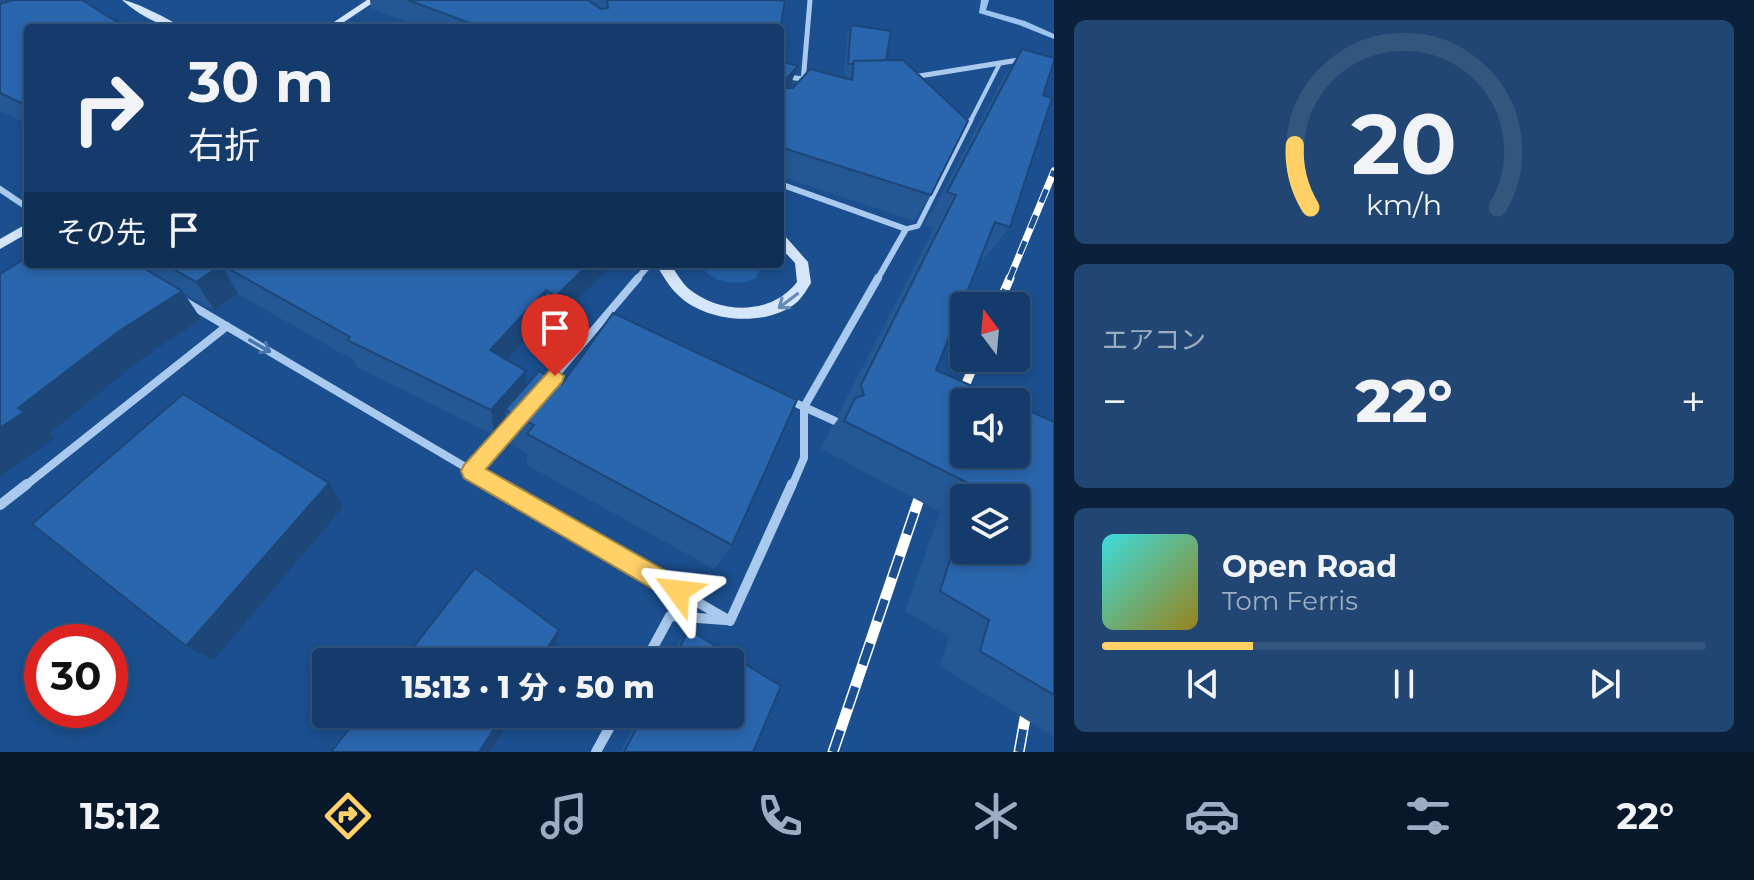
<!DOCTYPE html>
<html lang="ja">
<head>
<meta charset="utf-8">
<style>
	:root { --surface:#143b6b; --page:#214673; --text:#f1f3f6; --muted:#9dadc1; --line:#33557e; --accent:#ffd166 }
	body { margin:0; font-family:Montserrat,"Noto Sans JP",sans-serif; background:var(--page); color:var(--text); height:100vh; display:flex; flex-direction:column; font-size:30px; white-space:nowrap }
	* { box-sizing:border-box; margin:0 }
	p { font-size:26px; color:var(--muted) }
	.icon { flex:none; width:44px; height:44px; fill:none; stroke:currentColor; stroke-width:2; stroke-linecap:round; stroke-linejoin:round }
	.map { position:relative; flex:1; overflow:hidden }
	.panel { display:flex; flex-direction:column; gap:20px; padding:20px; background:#0b203b; width:700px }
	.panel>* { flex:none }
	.hud { position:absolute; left:24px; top:24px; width:760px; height:244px; border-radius:8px; box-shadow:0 4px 12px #0003,0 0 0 2px var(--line); background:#143b6b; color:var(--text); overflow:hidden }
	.needle { width:52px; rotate:344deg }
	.controls { position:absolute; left:950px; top:292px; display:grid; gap:16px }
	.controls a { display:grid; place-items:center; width:80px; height:80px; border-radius:8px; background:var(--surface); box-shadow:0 4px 12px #0003,0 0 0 2px var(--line); font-size:40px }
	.speed { position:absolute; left:24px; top:624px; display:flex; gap:16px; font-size:40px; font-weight:700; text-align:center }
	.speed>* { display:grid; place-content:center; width:104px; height:104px; border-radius:50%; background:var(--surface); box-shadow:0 4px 12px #0003,0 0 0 2px var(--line); line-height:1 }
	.speed .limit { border:12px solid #d22; background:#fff; color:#111 }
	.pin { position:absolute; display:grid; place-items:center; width:68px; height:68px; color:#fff; margin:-82px -34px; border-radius:50% 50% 50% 0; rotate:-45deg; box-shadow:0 0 8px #0007 }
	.pin .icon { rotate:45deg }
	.me { position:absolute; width:88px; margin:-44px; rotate:300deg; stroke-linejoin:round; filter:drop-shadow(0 0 6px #0008) }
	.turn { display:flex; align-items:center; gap:28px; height:168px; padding:0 32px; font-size:36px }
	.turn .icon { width:104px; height:104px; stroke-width:2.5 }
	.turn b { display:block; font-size:56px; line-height:68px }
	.then { display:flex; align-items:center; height:76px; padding:0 32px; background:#0003; gap:16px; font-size:30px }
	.big { font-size:60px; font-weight:800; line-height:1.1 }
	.panel .card { flex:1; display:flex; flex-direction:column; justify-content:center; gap:12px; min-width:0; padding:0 28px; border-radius:12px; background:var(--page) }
	.panel .dial { align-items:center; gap:0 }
	.dial svg { height:208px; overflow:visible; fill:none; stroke:var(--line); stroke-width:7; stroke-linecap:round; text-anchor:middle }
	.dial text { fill:var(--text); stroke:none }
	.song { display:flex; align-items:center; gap:24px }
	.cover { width:96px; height:96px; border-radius:12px; background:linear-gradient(135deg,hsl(180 70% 55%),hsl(50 70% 35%)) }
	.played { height:8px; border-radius:4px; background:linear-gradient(90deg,var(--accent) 25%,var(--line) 25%) }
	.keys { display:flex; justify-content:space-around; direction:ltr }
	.heat { display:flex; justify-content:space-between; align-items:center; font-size:44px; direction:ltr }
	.trip { position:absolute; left:312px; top:648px; width:432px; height:80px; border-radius:8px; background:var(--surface); box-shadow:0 4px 12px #0003,0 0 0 2px var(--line); font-weight:800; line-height:80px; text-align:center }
	.dock { display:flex; height:128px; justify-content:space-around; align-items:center; background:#08182b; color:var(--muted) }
	.dock .icon { width:56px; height:56px }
	.dock .current { color:var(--accent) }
	.dock b { font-size:36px; color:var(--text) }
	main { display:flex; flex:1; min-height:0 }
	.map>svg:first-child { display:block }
	.green { fill:#2461a8 }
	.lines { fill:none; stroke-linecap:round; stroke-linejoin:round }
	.stream { fill:#9cc4f0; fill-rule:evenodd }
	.lane-far1 { stroke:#a9c9ee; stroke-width:4 }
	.lane { stroke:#a9c9ee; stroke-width:5 }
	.street-far3 { stroke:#a9c9ee; stroke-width:5 }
	.street-far2 { stroke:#a9c9ee; stroke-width:6 }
	.street-far1 { stroke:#a9c9ee; stroke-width:8 }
	.street { stroke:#a9c9ee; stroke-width:10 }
	.secondary { fill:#d6e6fa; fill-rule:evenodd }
	.rail-far2-casing { stroke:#fff; stroke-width:7 }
	.rail-far1-casing { stroke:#fff; stroke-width:9 }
	.rail-casing { stroke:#fff; stroke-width:11 }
	.rail-far2 { stroke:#1b4f8f; stroke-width:5; stroke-dasharray:14; stroke-linecap:butt }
	.rail-far1 { stroke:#1b4f8f; stroke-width:6; stroke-dasharray:18; stroke-linecap:butt }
	.rail { stroke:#1b4f8f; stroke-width:8; stroke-dasharray:23; stroke-linecap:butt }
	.wall { fill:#245895; fill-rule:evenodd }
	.shaded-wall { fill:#1d4779 }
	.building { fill:#2a66ad; stroke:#1d4779; stroke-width:2 }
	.oneway { stroke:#668bba }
	.oneway2 { stroke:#4674ac }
	.route { fill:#ffd166; stroke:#a68842; stroke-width:2 }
</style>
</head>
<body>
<main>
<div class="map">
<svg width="1054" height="752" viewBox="0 0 1054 752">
	<rect width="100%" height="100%" fill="#1b4f8f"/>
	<!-- green -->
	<path class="green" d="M 699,264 L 762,264 L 756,278 C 736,288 711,282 699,264 Z"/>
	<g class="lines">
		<!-- stream -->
		<path class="stream" d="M 981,0 L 989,0 L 986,10 L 1025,21 L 1054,34 L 1054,39 L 1019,25 L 979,13 Z"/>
		<!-- lane-far1 -->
		<path class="lane-far1" d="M 970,122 L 1000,63"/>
		<!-- lane -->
		<path class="lane" d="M 906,229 L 918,226 L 971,120"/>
		<!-- street-far3 -->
		<path class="street-far3" d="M 780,76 L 811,80
			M 913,77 L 1025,59
			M 803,82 L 810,0"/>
		<!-- street-far2 -->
		<path class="street-far2" d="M 780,184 L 906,229 L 877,280
			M 0,189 L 28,208
			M 636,280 L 650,264"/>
		<!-- street-far1 -->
		<path class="street-far1" d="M 184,301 L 472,471
			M 547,385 L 638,278
			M 785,398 L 804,407 L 878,278
			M 25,486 L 227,326
			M 497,486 L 472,471 L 512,426
			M 792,486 L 804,458 L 804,407 L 835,421"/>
		<!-- street -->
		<path class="street" d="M 494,484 L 730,621
			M 0,505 L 27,484
			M 730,621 L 792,484
			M 645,662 L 670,616 L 725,620
			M 596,752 L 617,714"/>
		<!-- secondary -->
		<path class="secondary" d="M 122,0 C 132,0 173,21 183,28 C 161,28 138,14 122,0 Z
			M 367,0 L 377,0 L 335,28 L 325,28 Z
			M 28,223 L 28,233 L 0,249 L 0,239 Z
			M 780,235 L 785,236 L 808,262 L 811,283 C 807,289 802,298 796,303 C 765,328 705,322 678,295 C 669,287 662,274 656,264 L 670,264 C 676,272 682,283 689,289 C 721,315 772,315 797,282 L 795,263 L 780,247 Z"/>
		<defs>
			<path id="rail-far2" d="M 1009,280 L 1054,171"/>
			<path id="rail-far1" d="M 998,306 L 1010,278
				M 958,402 L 977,358
				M 924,486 L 926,479"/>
			<path id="rail" d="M 833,752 L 924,484
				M 1019,752 L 1029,696"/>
		</defs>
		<!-- rail-far2 casing -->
		<use href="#rail-far2" class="rail-far2-casing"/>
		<!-- rail-far1 casing -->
		<use href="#rail-far1" class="rail-far1-casing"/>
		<!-- rail casing -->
		<use href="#rail" class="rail-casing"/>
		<!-- rail-far2 -->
		<use href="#rail-far2" class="rail-far2"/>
		<!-- rail-far1 -->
		<use href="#rail-far1" class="rail-far1"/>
		<!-- rail -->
		<use href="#rail" class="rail"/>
	</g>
	<!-- wall -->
	<path class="wall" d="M 370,0 L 783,0 L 780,28 L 422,28 L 371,8 Z
		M 0,4 L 28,28 L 28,124 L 0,111 Z
		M 851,25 L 886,60 L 931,195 L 914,221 L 780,176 L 780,61 L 790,88 L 846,79 L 847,75 L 844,75 L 847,36 Z
		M 1022,49 L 1043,95 L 1010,227 L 983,260 L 980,259 L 936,370 L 1054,422 L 1054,737 L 940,666 L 949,637 L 905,611 L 940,512 L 821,449 L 832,427 L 839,418 L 838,415 L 934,228 L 925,225 L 1002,80 ZM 964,498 L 1016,498 L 964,550 Z
		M 28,264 L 613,264 L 554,324 L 545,318 L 507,360 L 526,386 L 732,545 L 714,569 L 527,465 L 527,453 L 506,442 L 505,422 L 494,435 L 357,367 L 355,361 L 238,294 L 214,310 L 184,293 L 201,319 L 142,359 L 50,433 L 55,438 L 0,477 L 0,274 Z
		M 689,630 L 781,686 L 753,752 L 620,752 L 640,714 L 730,714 L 730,662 L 668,662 L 679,642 Z"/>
	<!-- shaded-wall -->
	<path class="shaded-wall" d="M 798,66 L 788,91 L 780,102 L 784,81 Z
		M 589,264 L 613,264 L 554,324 L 556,296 Z
		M 222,265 L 238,294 L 214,310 L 196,282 Z
		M 546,290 L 545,318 L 492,377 L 490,350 Z
		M 182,291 L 201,319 L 142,359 L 50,433 L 55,438 L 0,477 L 0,428 L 18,408 L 119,331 Z
		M 526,371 L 526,397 L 505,410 L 505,422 L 494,435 L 491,410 Z
		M 329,483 L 343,507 L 214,660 L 186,646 Z
		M 559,630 L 555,651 L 548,662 L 538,662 Z
		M 504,714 L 514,714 L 490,752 L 479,752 Z"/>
	<!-- building -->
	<path class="building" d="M 13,0 L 82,0 L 114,20 L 134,28 L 28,28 L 28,106 L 0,93 L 0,4 Z
		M 408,0 L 588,0 L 601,9 L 608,8 L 607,0 L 777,0 L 785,1 L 780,29 L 483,28 Z
		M 851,25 L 891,31 L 886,60 L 854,61 L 852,64 L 848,64 Z
		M 1022,49 L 1054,58 L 1054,61 L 1043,95 L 1052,98 L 1010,227 L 995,222 L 936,370 L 1008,402 L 964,402 L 964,454 L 1016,454 L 1016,405 L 1054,422 L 1054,695 L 980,651 L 989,620 L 940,591 L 964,517 L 964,550 L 1016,550 L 1016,498 L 970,498 L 974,486 L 844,421 L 855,398 L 864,395 L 861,385 L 956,195 L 947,192 Z
		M 903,60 L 968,121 L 931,195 L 780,147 L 780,61 L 798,66 L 784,81 L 785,88 L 793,88 L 810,69 L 852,80 L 854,61 Z
		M 28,257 L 28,264 L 137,264 L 182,291 L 119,331 L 18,408 L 24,412 L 0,428 L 0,274 Z
		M 165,264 L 589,264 L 556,296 L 546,290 L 490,350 L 526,371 L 491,410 L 347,340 L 350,337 L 222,265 L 196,282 Z
		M 613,313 L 797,400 L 732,545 L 527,434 L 534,425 L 505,410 L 539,371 L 562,384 Z
		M 183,394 L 329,483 L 186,646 L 32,524 Z
		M 475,568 L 559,630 L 538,662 L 402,662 Z
		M 689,630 L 781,686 L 753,752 L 624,752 L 644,714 L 730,714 L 730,662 L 672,662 Z
		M 361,714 L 504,714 L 479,752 L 331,752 Z"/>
	<!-- one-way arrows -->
	<defs><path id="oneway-shaft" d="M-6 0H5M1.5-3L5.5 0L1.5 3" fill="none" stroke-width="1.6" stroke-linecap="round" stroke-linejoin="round" transform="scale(2)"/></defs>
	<use class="oneway" href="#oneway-shaft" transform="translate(788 301) rotate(143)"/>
	<use class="oneway2" href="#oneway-shaft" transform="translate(260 346) rotate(30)"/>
	<!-- route -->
	<path class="route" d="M 555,369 L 564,376 L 562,382 L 486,469 L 687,583 L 690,591 L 687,599 L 678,602 L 670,599 L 464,478 L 461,471 L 464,465 L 549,371 Z"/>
</svg>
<div class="controls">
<a><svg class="needle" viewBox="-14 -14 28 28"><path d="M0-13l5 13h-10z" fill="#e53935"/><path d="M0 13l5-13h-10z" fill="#9dadc1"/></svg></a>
<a><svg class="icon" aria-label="sound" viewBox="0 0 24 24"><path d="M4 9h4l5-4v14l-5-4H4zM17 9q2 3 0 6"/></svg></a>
<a><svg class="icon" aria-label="layers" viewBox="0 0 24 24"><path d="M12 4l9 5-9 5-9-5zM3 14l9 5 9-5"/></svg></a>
</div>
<div class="speed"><div class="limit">30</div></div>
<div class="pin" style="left:555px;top:376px;background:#d93025"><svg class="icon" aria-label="arrive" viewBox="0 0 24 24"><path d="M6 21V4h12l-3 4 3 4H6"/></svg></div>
<svg class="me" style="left:678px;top:591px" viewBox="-20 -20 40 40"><path d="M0-17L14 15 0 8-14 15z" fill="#ffd166" stroke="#fff" stroke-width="4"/></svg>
<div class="trip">15:13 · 1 分 · 50 m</div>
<div class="hud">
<div class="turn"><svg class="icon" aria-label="right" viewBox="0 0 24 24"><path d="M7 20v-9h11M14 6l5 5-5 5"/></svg><div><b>30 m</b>右折</div></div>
<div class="then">その先<svg class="icon" aria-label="arrive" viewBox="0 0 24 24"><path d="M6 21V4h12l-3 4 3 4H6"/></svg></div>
</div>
</div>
<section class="panel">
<div class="card dial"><svg viewBox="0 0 100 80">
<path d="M14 69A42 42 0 1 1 86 69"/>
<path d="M14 69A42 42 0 0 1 8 45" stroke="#ffd166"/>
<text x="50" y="56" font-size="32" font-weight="700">20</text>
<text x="50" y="72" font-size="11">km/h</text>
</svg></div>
<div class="card"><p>エアコン</p>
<div class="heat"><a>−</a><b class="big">22°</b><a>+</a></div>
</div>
<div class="card">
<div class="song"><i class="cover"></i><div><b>Open Road</b><p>Tom Ferris</p></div></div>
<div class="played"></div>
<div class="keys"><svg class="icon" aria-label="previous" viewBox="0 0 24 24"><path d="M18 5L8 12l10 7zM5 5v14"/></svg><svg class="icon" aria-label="pause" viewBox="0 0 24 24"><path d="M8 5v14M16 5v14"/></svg><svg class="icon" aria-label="next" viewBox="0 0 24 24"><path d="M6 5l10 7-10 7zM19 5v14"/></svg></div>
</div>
</section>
</main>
<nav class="dock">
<b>15:12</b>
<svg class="icon current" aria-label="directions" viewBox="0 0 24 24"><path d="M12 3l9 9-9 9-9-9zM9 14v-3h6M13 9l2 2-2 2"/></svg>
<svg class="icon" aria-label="music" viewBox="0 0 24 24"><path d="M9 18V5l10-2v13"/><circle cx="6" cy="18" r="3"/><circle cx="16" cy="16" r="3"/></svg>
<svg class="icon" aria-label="phone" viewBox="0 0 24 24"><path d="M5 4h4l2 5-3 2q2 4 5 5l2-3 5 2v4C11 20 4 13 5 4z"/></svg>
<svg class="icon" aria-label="climate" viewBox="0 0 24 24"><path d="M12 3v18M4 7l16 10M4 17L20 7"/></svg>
<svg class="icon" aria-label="car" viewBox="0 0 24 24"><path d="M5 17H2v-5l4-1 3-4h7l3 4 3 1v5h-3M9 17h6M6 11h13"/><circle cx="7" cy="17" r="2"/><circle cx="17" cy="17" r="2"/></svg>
<svg class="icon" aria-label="filters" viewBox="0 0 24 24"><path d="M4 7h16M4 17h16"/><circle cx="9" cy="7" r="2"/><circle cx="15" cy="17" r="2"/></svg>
<b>22°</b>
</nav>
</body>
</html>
